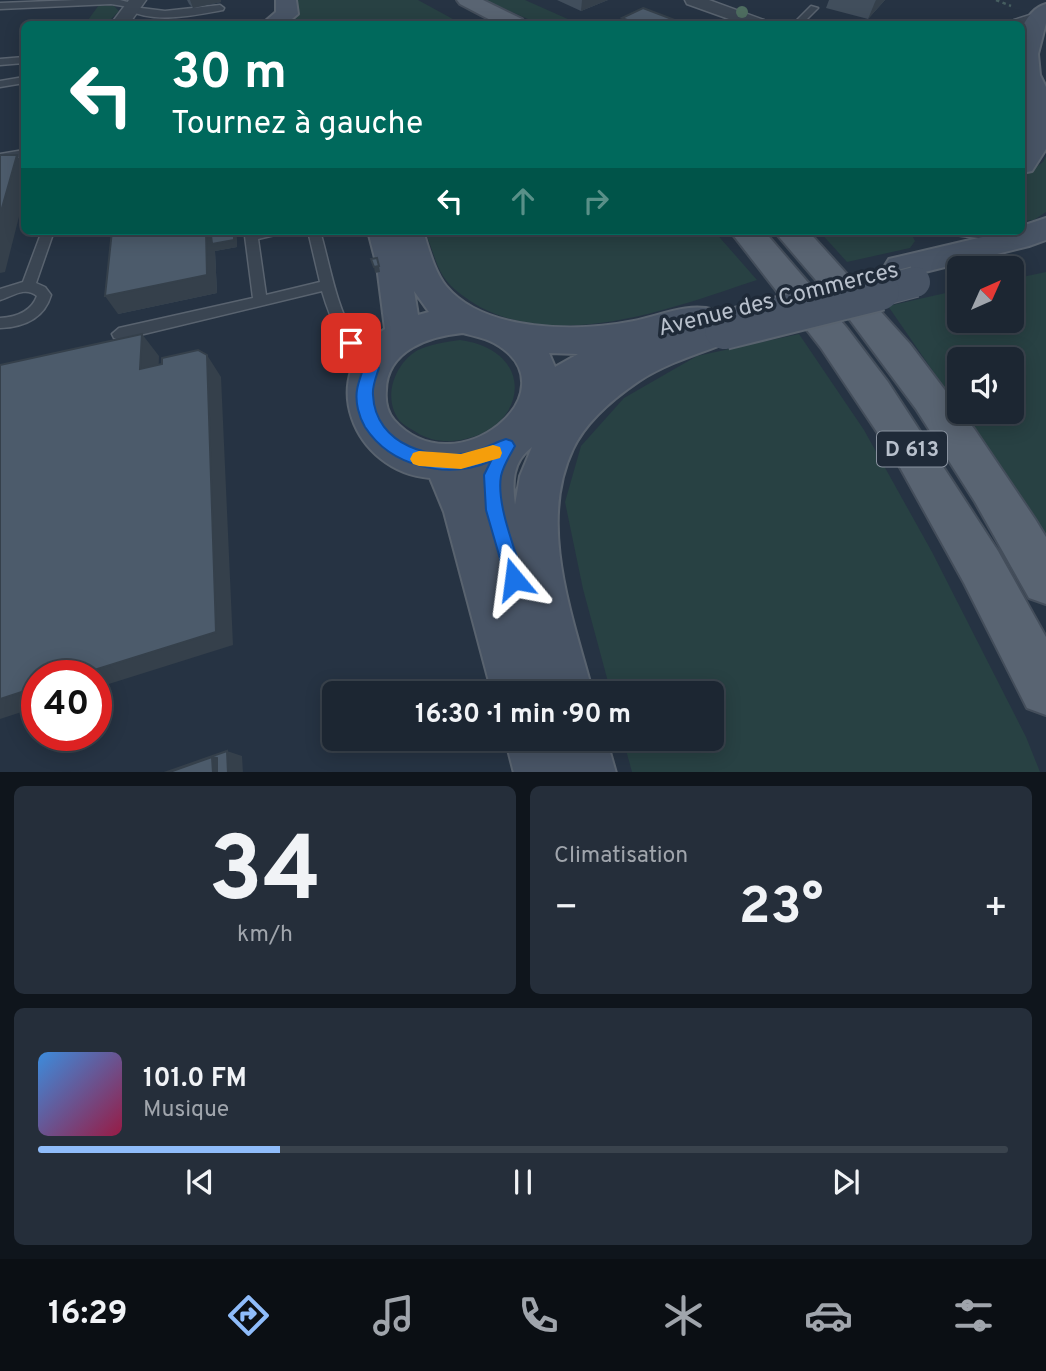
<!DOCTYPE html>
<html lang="fr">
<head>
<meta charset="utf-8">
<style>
	:root { --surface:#1c2632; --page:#252e3a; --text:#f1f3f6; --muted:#a0a5ac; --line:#3a434d; --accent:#8fbcfa }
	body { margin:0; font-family:Overpass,sans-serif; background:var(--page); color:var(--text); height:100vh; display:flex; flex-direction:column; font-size:26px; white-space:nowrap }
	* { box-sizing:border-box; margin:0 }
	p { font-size:23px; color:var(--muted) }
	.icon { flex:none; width:38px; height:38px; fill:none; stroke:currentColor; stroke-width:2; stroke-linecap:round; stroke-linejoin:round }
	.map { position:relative; height:772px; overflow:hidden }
	.details { display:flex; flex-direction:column; gap:14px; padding:14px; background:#0f151c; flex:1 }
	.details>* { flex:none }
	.banner { position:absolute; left:21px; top:21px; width:1004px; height:214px; border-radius:10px; box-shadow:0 4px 18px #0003,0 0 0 2px var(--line); background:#00695c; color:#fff; overflow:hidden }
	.needle { width:46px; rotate:45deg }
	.fabs { position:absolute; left:947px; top:256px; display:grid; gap:14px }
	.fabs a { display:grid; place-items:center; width:77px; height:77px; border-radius:10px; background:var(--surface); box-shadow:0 4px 18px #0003,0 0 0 2px var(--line); font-size:35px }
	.speed { position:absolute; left:21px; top:660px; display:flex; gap:14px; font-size:35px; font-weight:700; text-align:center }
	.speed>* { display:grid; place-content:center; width:91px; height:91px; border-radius:50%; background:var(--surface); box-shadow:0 4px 18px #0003,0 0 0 2px var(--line); line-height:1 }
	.speed .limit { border:10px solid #d22; background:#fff; color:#111 }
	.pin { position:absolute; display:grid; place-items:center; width:60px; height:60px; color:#fff; margin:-30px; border-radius:14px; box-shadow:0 4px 10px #0006 }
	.me { position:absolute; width:77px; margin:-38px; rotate:344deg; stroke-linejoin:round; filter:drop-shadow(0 0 5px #0008) }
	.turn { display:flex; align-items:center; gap:24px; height:147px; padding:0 35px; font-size:32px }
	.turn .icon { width:91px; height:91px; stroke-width:2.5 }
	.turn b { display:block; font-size:49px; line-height:60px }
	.lanes { display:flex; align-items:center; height:66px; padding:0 35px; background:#0003; justify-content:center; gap:35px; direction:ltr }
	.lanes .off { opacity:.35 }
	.big { font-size:52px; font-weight:700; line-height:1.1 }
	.details .tile { flex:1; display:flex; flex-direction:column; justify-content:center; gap:10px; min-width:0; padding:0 24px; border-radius:10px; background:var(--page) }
	.details .dial { align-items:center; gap:0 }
	.dial b { font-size:91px; line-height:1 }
	.song { display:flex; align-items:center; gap:21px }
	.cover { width:84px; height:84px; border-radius:10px; background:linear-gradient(135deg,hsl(210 70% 55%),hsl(340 70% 35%)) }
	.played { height:7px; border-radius:4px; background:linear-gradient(90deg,var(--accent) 25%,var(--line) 25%) }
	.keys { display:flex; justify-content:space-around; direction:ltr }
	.heat { display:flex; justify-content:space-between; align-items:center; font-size:38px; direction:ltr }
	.details .tiles { flex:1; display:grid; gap:14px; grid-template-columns:1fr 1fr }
	.tile:last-child { grid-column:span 2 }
	.trip { position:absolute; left:322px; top:681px; width:402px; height:70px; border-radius:10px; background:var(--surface); box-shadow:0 4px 18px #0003,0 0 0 2px var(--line); font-weight:700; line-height:70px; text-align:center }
	.menu { display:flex; height:112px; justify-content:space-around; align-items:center; background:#0b0f14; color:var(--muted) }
	.menu .icon { width:49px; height:49px }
	.menu .selected { color:var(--accent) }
	.menu b { font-size:32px; color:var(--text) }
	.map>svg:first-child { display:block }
	.green { fill:#284143 }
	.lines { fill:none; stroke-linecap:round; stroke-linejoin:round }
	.lane-casing { stroke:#59636f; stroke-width:3 }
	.street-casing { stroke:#59636f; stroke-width:3 }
	.secondary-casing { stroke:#59636f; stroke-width:4 }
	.primary-casing { stroke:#444e5b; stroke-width:4 }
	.path { stroke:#465e60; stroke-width:2.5; stroke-dasharray:3.5 3.5; stroke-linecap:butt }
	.lane { fill:#3a4552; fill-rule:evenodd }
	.street { fill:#3a4552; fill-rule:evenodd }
	.secondary { fill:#485465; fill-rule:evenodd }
	.primary { fill:#596472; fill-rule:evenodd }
	.secondary-bridge-far1-casing { stroke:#59636f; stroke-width:32; stroke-linecap:butt }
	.secondary-bridge-casing { stroke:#59636f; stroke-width:42; stroke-linecap:butt }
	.secondary-bridge-far1 { stroke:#485465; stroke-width:30 }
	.secondary-bridge { stroke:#485465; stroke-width:38 }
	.tree { fill:#4e6d60 }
	.wall { fill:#414e5c }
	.shaded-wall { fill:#35404b }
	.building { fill:#4c5b6b; stroke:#35404b; stroke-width:2 }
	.route { fill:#1a73e8; stroke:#114b97; stroke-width:2 }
	.slow { fill:#f59e0b }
	.labels { text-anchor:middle; stroke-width:7; stroke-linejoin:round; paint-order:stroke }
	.shield { fill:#1f2a38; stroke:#8a93a0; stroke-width:2 }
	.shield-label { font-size:21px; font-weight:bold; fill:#b8c0cc }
	.street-label { font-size:23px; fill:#b8c0cc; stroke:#1f2a38 }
</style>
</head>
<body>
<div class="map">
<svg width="1046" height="773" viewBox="0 0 1046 773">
	<rect width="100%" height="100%" fill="#263343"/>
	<!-- green -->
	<path class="green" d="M 291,0 L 418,0 L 462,24 L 278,24 L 283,20 Z
		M 485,0 L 525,0 L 579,24 L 539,24 Z
		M 99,5 L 114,6 L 119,11 L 106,24 L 85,24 Z
		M 1046,156 L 1046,212 L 1034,220 L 1022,221 L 1022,177 L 1043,162 Z
		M 425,231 L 714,231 L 757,280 C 675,307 563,351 480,307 C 467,299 452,290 443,276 C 435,263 431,245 425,231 Z
		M 819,231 L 910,231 L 915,241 L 910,248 L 847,262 Z
		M 1046,272 L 1046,535 L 961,411 L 1012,411 L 1012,359 L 959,359 L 959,409 L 888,306 L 959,290 L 959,320 L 1012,320 L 1012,279 Z
		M 799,334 L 864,430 L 932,552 L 1026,737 L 1040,772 L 632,772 L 623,739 L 712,738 L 712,693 L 611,693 L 583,589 L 565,502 L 581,446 L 624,398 L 697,356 Z
		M 460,340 C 541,351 527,435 452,441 C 441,442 426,439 416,432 C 411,429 403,425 399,420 C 382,397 395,363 418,350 C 431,344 446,342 460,340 Z"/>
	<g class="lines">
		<defs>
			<path id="lane" d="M 76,0 L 120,0 L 139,5 L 135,8 L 111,4 L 0,9 L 0,3 Z
				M 220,5 L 224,8 L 223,10 C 196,15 153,24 129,10 L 133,7 L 165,11 Z
				M 811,6 L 818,8 L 802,24 L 793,24 Z
				M 24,57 L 24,63 L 0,65 L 0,59 Z
				M 24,77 L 24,83 L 0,87 L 0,81 Z
				M 24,150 L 24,156 L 0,160 L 0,154 Z
				M 42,231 L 54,231 L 36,283 L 45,287 L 51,295 C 44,319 23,327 0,328 L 0,318 C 16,317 31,312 37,296 C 25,286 13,296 0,300 L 0,289 L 23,282 Z
				M 280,231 L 279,234 L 258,239 L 266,295 L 320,282 L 308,231 L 320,231 C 330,265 336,307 355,337 C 361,348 372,357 379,368 L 376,372 L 366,372 C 344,349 331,322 322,291 L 119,340 L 114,338 L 112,334 L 119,328 L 253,298 L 245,236 L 255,231 Z
				M 949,231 C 965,231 1003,227 1015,238 L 1009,242 L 955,235 Z"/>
			<path id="street" d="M 129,0 L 146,0 L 129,24 L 111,24 Z
				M 685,0 L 709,0 L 764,20 L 767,24 L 743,24 L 687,4 Z
				M 1036,13 L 1045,18 L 1042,22 L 1022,29 L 1022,24 L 1011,24 L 1014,20 Z"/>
			<path id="secondary" d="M 276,0 L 296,0 L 298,14 L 286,24 L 262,24 L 276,12 Z
				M 1046,4 L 1046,23 L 1038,54 L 1040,75 L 1046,87 L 1046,149 L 1032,171 L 1022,173 L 1022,27 C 1028,17 1034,7 1046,4 Z
				M 1046,218 L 1046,240 L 1029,246 L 901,278 L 889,275 L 884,267 L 889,259 L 1008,231 L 1022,231 L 1022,226 Z
				M 368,231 L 423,231 C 429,249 434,271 446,286 C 485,333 579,332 634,321 C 659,316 689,302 714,310 L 718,318 L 724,317 L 737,321 L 742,330 L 737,339 C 704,352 668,362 639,381 C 614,398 586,421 573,449 C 537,524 573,618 593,693 L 492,693 L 444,512 L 430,478 C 353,472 314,374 385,329 L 377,266 ZM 414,291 L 429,312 L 418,315 ZM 463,333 C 473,336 485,338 494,343 C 577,389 456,490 394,420 C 387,412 385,401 386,390 C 387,350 430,336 463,333 ZM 549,353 L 578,354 L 555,367 ZM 532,447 L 520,476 L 515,505 C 512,482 512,462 532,447 Z
				M 505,738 L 606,738 L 616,773 L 514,773 Z"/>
			<path id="primary" d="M 457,0 L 483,0 L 522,19 L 525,24 L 498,24 L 460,4 Z
				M 730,231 L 764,231 L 847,328 L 888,382 L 998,551 L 1046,637 L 1046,715 L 1027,708 L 964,583 L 897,462 L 821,348 Z
				M 774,231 L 808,231 L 910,344 L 975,430 L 1035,519 L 1046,537 L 1046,604 L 1029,598 L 975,502 L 916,409 L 850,320 Z"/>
		</defs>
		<!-- lane casing -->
		<use href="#lane" class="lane-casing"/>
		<!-- street casing -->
		<use href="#street" class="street-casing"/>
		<!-- secondary casing -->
		<use href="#secondary" class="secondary-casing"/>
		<!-- primary casing -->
		<use href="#primary" class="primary-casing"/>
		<!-- path -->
		<path class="path" d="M 996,0 L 1011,6"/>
		<!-- lane -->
		<use href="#lane" class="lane"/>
		<!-- street -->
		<use href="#street" class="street"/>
		<!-- secondary -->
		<use href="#secondary" class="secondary"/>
		<!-- primary -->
		<use href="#primary" class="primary"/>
		<defs>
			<path id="secondary-bridge-far1" d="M 873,293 L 915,282"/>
			<path id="secondary-bridge" d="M 724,330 L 880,291"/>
		</defs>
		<!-- secondary-bridge-far1 casing -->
		<use href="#secondary-bridge-far1" class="secondary-bridge-far1-casing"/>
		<!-- secondary-bridge casing -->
		<use href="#secondary-bridge" class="secondary-bridge-casing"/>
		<!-- secondary-bridge-far1 -->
		<use href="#secondary-bridge-far1" class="secondary-bridge-far1"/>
		<!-- secondary-bridge -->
		<use href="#secondary-bridge" class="secondary-bridge"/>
	</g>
	<!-- trees -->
	<circle class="tree" cx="742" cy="12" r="6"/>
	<!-- wall -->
	<path class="wall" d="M 187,0 L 221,0 L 221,2 L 193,8 L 189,4 Z
		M 557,0 L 608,0 L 581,11 Z
		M 829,0 L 885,0 L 868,19 L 826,8 Z
		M 622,18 L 685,24 L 621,24 Z
		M 112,231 L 236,231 L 237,247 L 215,251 L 217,293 L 118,314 Z"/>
	<!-- shaded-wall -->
	<path class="shaded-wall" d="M 190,0 L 221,0 L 221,2 L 193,8 Z
		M 582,0 L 608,0 L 581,11 Z
		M 876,0 L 885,0 L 868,19 L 875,2 Z
		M 17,155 L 24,166 L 24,197 L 5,272 L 0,273 L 0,215 Z
		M 206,231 L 209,231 L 215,242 L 234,232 L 237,239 L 237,247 L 215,251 L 217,293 L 118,314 L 105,296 Z
		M 379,266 L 380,272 L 375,273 L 374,267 Z
		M 142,334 L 159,356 L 158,383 L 140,369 Z
		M 207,355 L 221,377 L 233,645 L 96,688 L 96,676 L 75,676 Z
		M 37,687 L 37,707 L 0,719 L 0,699 Z
		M 227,751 L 242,756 L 243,773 L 213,773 L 212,757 Z"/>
	<!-- building -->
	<path class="building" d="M 643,8 L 685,24 L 637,24 L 622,18 Z
		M 0,155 L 17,155 L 0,215 Z
		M 112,231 L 206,231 L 207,275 L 105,296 Z
		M 234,232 L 234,240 L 212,244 L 211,235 Z
		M 377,258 L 379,266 L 374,267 L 371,259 Z
		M 142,334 L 140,369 L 162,364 L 162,358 L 198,350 L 207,355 L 216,632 L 75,676 L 37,676 L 37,687 L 0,699 L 0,365 Z
		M 227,751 L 228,773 L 217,773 L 217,758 L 212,757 L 167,773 L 164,773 Z
		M 212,757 L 213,773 L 167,773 Z"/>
	<!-- route -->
	<path class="route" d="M 351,337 L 356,339 L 379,368 C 376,377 372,386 373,395 C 375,445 433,463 476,451 C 486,448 496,442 506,439 L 512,441 L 515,446 C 510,455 503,466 501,476 C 496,505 516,551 524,579 L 521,586 L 514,589 L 508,586 L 486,510 L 484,475 L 491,461 C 447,480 391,467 365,427 C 359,417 355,402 357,390 C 358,383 361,376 363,369 L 343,343 Z"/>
	<!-- slow -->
	<path class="slow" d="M 493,445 L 500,447 L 502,453 L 500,458 L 461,469 L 419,466 L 413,464 L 410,459 L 413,453 L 419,451 L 461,454 Z"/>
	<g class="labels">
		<!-- shield labels -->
		<rect class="shield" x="877" y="431.5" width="70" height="35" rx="5"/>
		<g class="shield-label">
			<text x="912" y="456">D 613</text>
		</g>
		<!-- street labels -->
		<g class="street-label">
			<text transform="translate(778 298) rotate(-14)" y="8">Avenue des Commerces</text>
		</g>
	</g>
</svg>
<div class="fabs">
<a><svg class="needle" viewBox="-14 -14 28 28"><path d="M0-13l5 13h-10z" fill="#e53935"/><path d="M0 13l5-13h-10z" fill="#a0a5ac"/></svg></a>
<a><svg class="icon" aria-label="sound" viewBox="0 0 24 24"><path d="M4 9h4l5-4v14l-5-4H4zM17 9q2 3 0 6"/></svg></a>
</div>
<div class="speed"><div class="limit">40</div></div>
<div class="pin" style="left:351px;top:343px;background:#d93025"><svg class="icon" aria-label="arrive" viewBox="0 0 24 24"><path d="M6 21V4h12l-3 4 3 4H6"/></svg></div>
<svg class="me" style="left:514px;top:579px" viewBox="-20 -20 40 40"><path d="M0-17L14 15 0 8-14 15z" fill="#1a73e8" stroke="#fff" stroke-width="4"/></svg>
<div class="trip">16:30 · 1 min · 90 m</div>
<div class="banner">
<div class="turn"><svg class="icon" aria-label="left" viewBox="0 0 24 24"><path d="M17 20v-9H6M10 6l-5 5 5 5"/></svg><div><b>30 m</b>Tournez à gauche</div></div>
<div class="lanes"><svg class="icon" aria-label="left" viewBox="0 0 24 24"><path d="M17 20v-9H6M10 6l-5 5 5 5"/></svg><svg class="icon off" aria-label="ahead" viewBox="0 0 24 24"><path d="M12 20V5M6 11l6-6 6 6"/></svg><svg class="icon off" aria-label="right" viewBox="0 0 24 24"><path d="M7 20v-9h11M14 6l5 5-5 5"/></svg></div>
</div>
</div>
<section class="details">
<div class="tiles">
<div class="tile dial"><b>34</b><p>km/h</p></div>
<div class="tile"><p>Climatisation</p>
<div class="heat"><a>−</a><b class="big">23°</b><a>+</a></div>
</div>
<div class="tile">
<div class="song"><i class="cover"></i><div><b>101.0 FM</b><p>Musique</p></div></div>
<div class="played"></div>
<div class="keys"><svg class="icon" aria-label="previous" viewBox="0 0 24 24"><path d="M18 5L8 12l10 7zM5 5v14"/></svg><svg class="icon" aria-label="pause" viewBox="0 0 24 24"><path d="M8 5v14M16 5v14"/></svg><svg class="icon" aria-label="next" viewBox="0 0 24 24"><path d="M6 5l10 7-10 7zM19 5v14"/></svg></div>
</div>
</div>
</section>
<nav class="menu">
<b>16:29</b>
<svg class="icon selected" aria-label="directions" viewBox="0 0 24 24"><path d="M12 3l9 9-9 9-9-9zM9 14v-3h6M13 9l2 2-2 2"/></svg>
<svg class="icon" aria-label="music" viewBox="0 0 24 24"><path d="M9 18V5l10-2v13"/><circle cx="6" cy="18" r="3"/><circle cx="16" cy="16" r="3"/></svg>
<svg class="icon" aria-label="phone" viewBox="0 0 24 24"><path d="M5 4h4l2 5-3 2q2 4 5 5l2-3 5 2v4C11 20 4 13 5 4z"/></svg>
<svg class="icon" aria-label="climate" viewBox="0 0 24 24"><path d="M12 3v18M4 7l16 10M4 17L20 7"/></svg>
<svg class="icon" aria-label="car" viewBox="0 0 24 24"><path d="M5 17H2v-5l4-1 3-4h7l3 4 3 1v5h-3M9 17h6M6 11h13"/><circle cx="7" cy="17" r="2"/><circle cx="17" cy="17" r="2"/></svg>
<svg class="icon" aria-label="filters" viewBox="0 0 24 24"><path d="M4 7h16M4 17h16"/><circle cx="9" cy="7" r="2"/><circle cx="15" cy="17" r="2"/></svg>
</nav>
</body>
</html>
